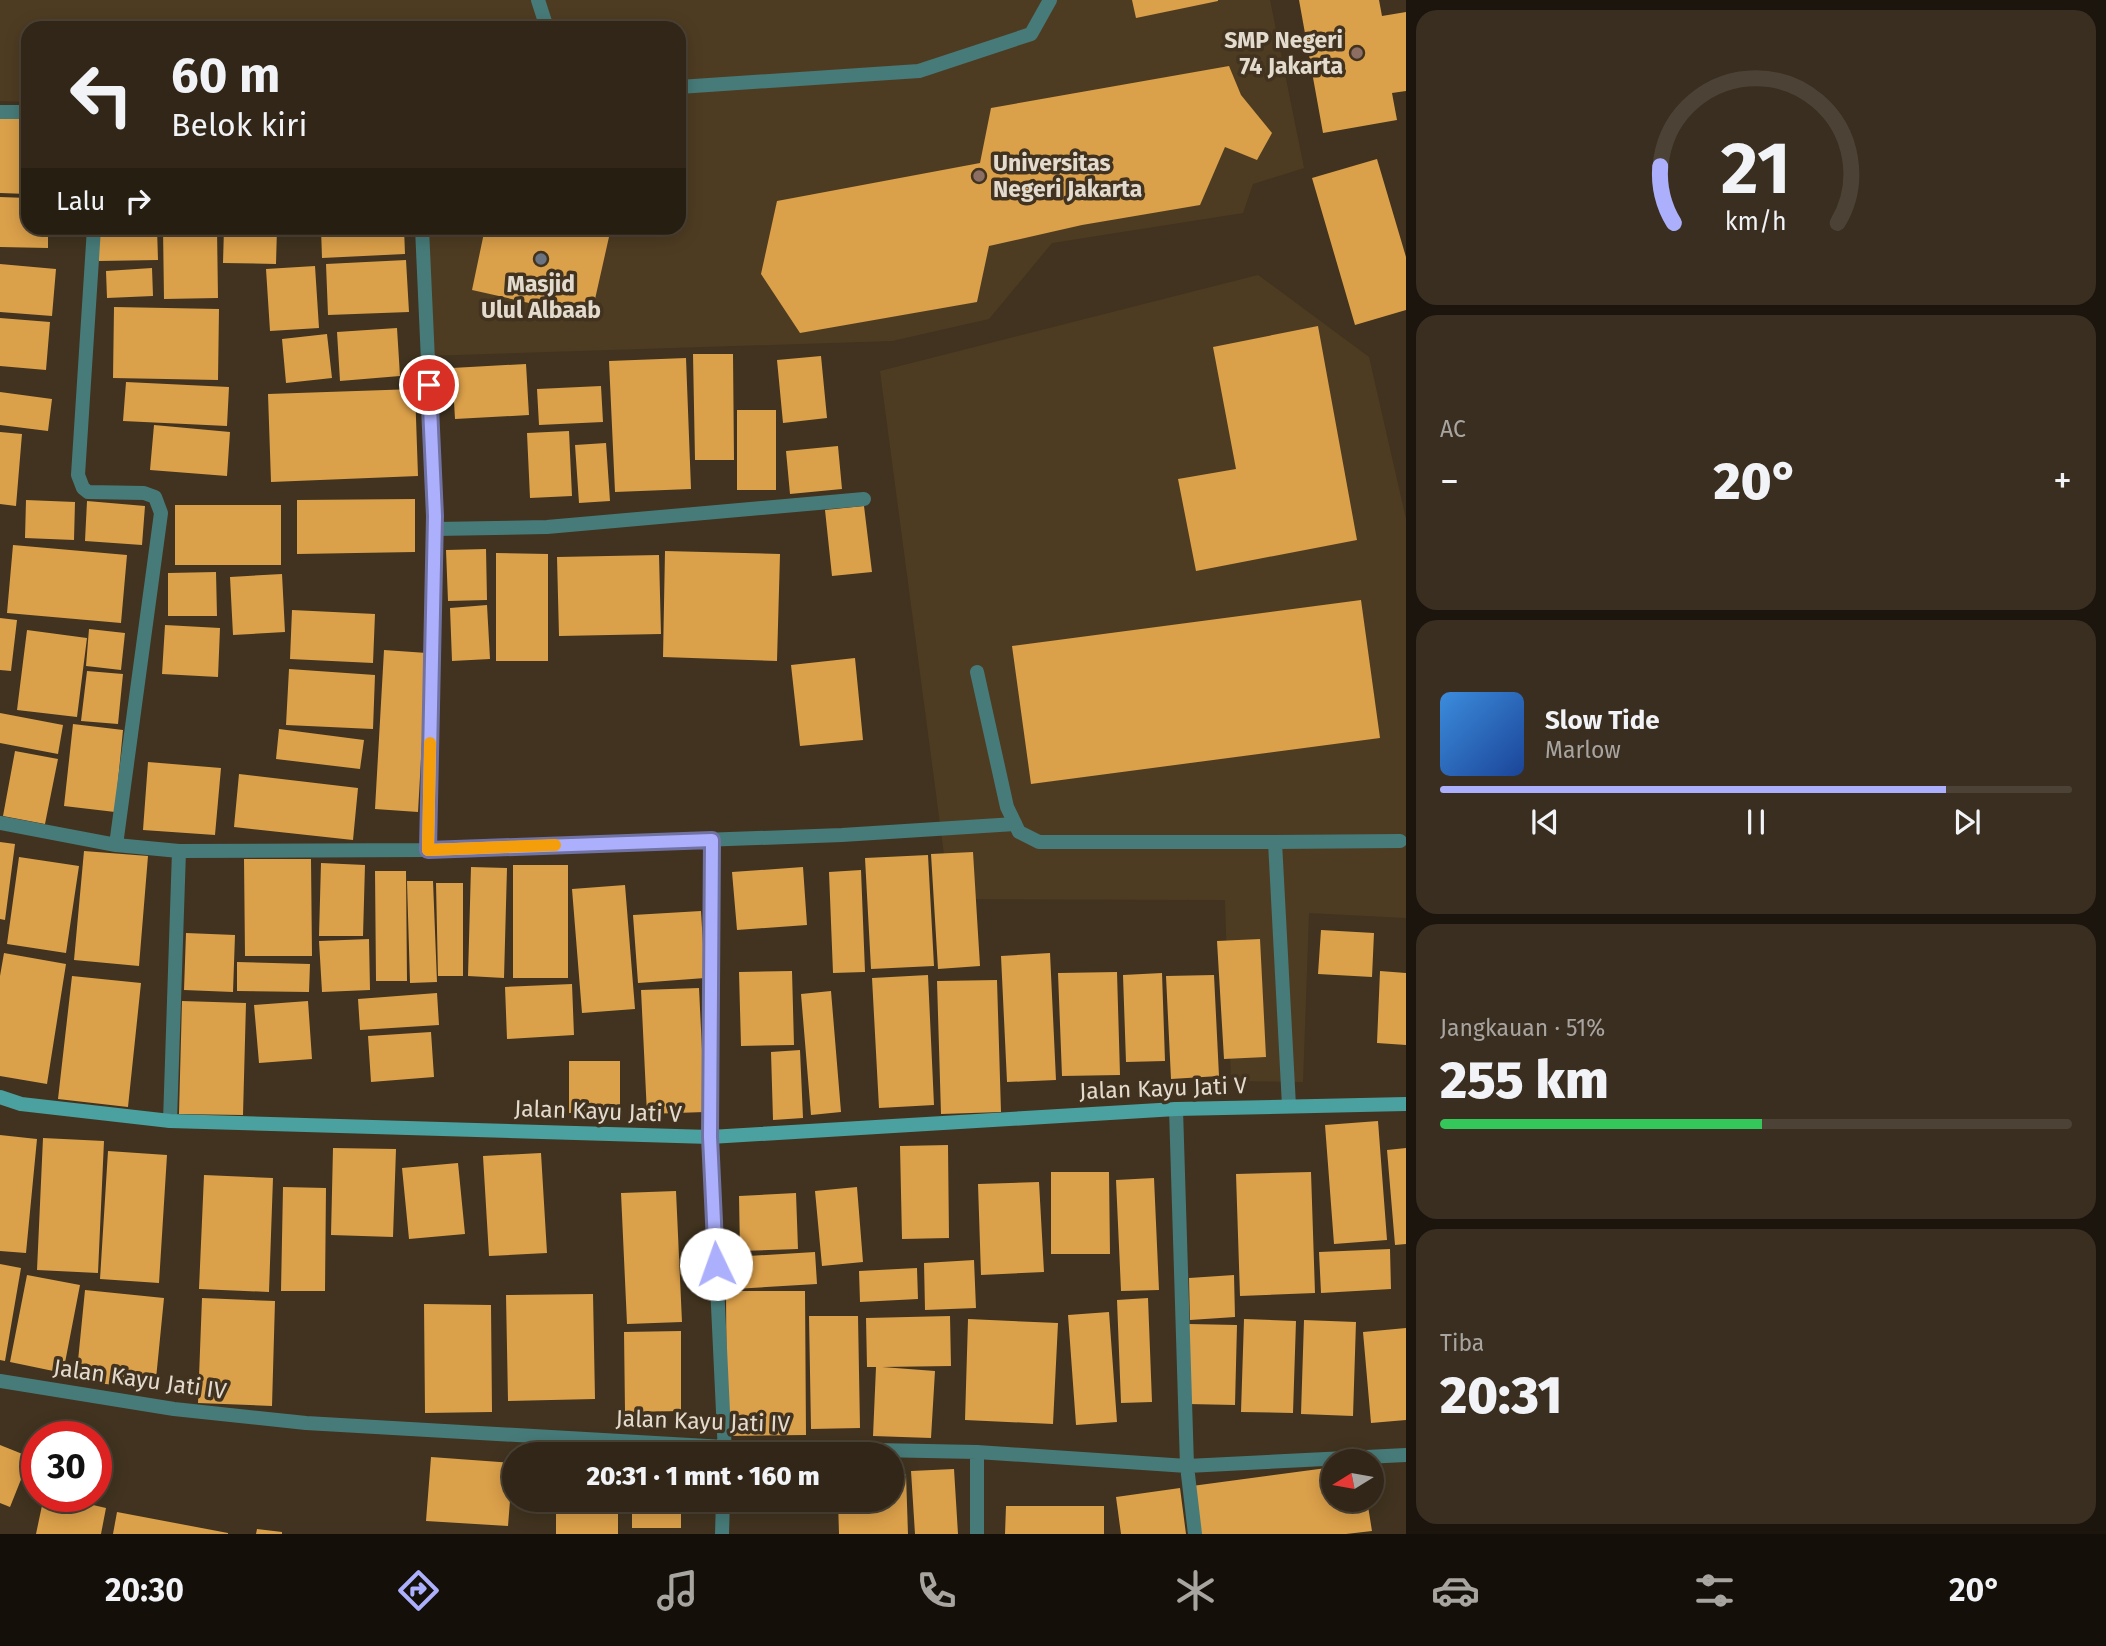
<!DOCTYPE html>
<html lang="id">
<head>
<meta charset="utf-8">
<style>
	:root { --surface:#312617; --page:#392e20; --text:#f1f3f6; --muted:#a8a5a1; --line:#4c4336; --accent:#acaffb }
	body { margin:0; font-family:"Fira Sans",sans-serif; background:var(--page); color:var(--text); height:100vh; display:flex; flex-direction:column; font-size:26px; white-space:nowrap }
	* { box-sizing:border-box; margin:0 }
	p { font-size:23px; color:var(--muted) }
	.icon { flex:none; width:38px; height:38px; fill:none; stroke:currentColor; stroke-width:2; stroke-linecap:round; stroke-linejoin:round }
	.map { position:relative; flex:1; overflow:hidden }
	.details { display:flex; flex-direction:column; gap:10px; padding:10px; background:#1b150d; width:700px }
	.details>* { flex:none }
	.top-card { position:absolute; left:21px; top:21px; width:665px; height:214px; border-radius:21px; box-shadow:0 4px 18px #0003,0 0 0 2px var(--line); background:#312617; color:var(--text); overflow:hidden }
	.needle { width:46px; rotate:259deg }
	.fabs { position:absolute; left:1321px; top:1449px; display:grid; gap:14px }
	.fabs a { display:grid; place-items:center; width:63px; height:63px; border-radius:50%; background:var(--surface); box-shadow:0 4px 18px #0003,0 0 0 2px var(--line); font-size:35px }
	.speed { position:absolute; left:21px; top:1421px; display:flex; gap:14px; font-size:35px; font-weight:700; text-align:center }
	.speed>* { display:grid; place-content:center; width:91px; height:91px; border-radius:50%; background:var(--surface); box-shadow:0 4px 18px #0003,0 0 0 2px var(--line); line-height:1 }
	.speed .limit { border:10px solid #d22; background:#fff; color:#111 }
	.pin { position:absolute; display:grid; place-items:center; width:60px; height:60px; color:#fff; margin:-30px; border:4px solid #fff; border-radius:50%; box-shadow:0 2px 7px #0007 }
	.me { position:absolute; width:77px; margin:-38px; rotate:357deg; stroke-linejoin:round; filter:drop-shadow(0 0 5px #0008) }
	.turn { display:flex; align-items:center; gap:24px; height:147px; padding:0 35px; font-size:32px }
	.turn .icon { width:91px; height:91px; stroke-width:2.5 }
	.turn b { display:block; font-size:49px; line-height:60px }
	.then { display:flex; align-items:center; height:66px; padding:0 35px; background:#0003; gap:14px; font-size:26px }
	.big { font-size:52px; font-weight:800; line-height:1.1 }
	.details .tile { flex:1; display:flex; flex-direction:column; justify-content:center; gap:10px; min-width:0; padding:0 24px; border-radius:21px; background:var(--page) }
	.details .dial { align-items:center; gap:0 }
	.dial svg { height:182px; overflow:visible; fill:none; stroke:var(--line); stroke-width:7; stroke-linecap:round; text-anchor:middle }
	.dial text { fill:var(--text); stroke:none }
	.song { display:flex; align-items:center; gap:21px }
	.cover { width:84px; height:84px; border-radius:10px; background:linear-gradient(135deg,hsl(210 70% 55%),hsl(220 70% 35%)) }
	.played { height:7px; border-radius:4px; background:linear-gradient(90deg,var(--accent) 80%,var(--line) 80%) }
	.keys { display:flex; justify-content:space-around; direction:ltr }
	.heat { display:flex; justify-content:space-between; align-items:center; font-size:38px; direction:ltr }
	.charge { height:10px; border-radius:5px; background:linear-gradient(90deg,#34c759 51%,var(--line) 0) }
	.trip { position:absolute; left:502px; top:1442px; width:402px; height:70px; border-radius:35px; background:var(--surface); box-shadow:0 4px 18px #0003,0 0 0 2px var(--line); font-weight:800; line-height:70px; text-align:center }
	.dock { display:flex; height:112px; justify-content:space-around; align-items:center; background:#140f09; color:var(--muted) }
	.dock .icon { width:49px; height:49px }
	.dock .active { color:var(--accent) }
	.dock b { font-size:32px; color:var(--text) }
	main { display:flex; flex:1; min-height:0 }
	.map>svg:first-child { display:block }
	.built { fill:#4e3c22 }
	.building { fill:#dba04a }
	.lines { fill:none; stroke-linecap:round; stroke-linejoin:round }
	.lane { stroke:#477b79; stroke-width:14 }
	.street { stroke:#477b79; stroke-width:14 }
	.secondary { stroke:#4aa19f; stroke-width:14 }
	.route-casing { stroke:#7072a3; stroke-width:18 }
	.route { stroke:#acaffb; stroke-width:12 }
	.slow { stroke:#f59e0b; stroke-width:12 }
	.education-dot { fill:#8d6e63; stroke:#41331f; stroke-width:2.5 }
	.worship-dot { fill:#6b7280; stroke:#41331f; stroke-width:2.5 }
	.labels { text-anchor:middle; stroke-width:7; stroke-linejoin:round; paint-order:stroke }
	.poi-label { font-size:23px; font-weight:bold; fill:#e4dbcf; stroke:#41331f; text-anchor:end }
	.street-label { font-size:23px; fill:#e4dbcf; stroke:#41331f }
</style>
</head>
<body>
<main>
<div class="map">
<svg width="1406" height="1534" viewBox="0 0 1406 1534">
	<rect width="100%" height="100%" fill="#41331f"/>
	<!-- built -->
	<path class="built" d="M 0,0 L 1270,0 L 1304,168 L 1253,184 L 1243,213 L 1052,243 L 989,319 L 892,341 L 426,356 L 422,228 L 679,228 L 679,28 L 28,28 L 28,102 L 0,101 Z
		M 1258,275 L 1369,357 L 1406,519 L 1406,918 L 1309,913 L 1303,1082 L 1231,1081 L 1225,900 L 950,899 L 880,371 Z"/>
	<!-- building -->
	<path class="building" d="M 1132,0 L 1218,0 L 1218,1 L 1136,18 Z
		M 1299,0 L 1379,0 L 1382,16 L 1406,12 L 1406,91 L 1392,93 L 1397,120 L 1323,133 Z
		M 1229,66 L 1241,95 L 1272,133 L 1257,160 L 1225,147 L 1200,205 L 1082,225 L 989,246 L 977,302 L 800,333 L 761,274 L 777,201 L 980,163 L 991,108 Z
		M 0,117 L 28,118 L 28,194 L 0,193 Z
		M 1377,159 L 1406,257 L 1406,310 L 1355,325 L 1312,178 Z
		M 0,197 L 28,198 L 28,228 L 48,228 L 48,248 L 0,247 Z
		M 97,228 L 157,228 L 158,260 L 99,261 Z
		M 163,228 L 217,228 L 218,298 L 164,299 Z
		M 224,228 L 277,228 L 276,264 L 223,263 Z
		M 321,228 L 404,228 L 405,254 L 322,258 Z
		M 485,228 L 611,228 L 591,317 L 472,290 Z
		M 406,260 L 409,312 L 328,315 L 326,264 Z
		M 0,264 L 56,269 L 52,316 L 0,312 Z
		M 315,266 L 319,328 L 270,331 L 266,269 Z
		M 152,268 L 153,296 L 107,298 L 106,271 Z
		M 114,307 L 219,309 L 218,380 L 113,378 Z
		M 0,318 L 50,322 L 46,370 L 0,366 Z
		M 1318,326 L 1357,540 L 1196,571 L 1178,479 L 1236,469 L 1213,347 Z
		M 397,328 L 400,376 L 340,381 L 337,332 Z
		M 327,334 L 332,378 L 286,383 L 282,339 Z
		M 693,354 L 733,354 L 734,460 L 695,460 Z
		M 821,356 L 827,418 L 783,423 L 777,360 Z
		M 686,358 L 691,489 L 615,492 L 609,361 Z
		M 526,364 L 529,415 L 455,419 L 452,368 Z
		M 126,382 L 229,387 L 227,426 L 123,421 Z
		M 601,386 L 603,422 L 539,425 L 537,389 Z
		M 415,389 L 418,476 L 271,482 L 268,394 Z
		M 0,392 L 52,399 L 48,431 L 0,425 Z
		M 737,410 L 776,410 L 776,490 L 737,490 Z
		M 154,425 L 230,432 L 227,476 L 150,470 Z
		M 569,431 L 572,496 L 530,498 L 527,433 Z
		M 0,432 L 22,434 L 16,506 L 0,504 Z
		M 606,443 L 610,501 L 579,503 L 575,445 Z
		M 838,446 L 842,489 L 790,494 L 786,451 Z
		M 415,499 L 415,552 L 297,554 L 297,500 Z
		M 26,500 L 75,502 L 74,540 L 25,538 Z
		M 87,501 L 145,506 L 142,545 L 85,541 Z
		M 175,505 L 281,505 L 281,565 L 175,565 Z
		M 864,506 L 872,572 L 832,576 L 825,510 Z
		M 13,545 L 127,555 L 121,623 L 7,613 Z
		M 486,549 L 487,600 L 448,601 L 446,550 Z
		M 665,551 L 780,554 L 777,661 L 663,657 Z
		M 496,553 L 548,554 L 548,661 L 496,661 Z
		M 659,555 L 661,634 L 559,636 L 557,557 Z
		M 216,572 L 217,616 L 168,616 L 168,573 Z
		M 282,574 L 285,632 L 233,635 L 230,577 Z
		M 1361,600 L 1380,738 L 1031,784 L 1012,646 Z
		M 487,605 L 490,659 L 452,661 L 450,608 Z
		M 292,610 L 375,614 L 373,663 L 290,659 Z
		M 0,618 L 17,620 L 11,671 L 0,670 Z
		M 165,625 L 220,628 L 218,677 L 162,674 Z
		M 89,629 L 125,633 L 121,670 L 86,666 Z
		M 27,630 L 87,638 L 77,717 L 17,710 Z
		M 384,650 L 427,653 L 418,812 L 375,809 Z
		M 855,658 L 863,740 L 800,746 L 791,665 Z
		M 289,669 L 375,675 L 373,729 L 286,725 Z
		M 87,671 L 123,674 L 118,724 L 81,721 Z
		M 0,713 L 63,725 L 58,754 L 0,743 Z
		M 73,724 L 123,730 L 115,812 L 64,806 Z
		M 279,729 L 364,740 L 360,769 L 276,759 Z
		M 15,751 L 58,759 L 45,824 L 3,816 Z
		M 148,762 L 221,768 L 215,835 L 143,830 Z
		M 239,774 L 358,788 L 353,840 L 234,827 Z
		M 0,842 L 15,844 L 5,920 L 0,919 Z
		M 84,851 L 148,856 L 139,966 L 74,960 Z
		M 973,852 L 980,966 L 938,969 L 931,854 Z
		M 928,855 L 934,966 L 871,969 L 865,858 Z
		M 19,857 L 79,866 L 66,953 L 7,944 Z
		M 244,859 L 311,859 L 312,956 L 245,956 Z
		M 321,863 L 365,865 L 363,936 L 319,936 Z
		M 513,865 L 568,865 L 568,978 L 513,978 Z
		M 471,867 L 507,868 L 504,978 L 468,976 Z
		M 803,867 L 807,925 L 737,930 L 732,872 Z
		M 861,870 L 865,972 L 833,973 L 829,872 Z
		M 375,871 L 406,871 L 407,981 L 376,981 Z
		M 407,881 L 433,881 L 437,982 L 410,983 Z
		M 436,883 L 463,883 L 463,976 L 438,976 Z
		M 625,885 L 635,1009 L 582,1013 L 572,889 Z
		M 701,911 L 705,978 L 638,983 L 633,915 Z
		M 1321,930 L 1374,933 L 1372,977 L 1318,974 Z
		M 186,933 L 235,935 L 233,992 L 184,990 Z
		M 369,939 L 370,990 L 322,992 L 319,941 Z
		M 1260,939 L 1266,1057 L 1224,1059 L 1217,941 Z
		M 4,953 L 66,964 L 47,1084 L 0,1076 L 0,976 Z
		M 1050,953 L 1056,1080 L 1007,1082 L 1001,956 Z
		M 237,962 L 310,964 L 309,992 L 237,991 Z
		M 792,971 L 794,1045 L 741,1046 L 739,972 Z
		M 1380,971 L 1406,973 L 1406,1045 L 1377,1043 Z
		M 1117,972 L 1120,1075 L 1062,1076 L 1058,973 Z
		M 1162,973 L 1165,1061 L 1126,1062 L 1123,975 Z
		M 928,975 L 934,1105 L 879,1108 L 872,978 Z
		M 1214,975 L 1219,1076 L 1171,1079 L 1166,976 Z
		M 72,976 L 141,983 L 128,1107 L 58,1099 Z
		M 997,980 L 1001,1112 L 941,1114 L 937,981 Z
		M 572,984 L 574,1035 L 507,1039 L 505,987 Z
		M 699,988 L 705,1112 L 647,1114 L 641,990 Z
		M 831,991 L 841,1112 L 811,1115 L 801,994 Z
		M 437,993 L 439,1025 L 360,1030 L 358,999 Z
		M 182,1001 L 246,1003 L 243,1115 L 179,1114 Z
		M 308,1001 L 312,1059 L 259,1063 L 254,1005 Z
		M 431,1032 L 434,1077 L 371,1082 L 368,1036 Z
		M 800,1050 L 803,1118 L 773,1120 L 771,1052 Z
		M 569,1061 L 620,1061 L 620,1113 L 569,1113 Z
		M 1378,1121 L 1387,1240 L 1334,1244 L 1325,1125 Z
		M 0,1135 L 37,1139 L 26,1253 L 0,1251 Z
		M 43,1138 L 104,1141 L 98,1273 L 37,1270 Z
		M 948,1145 L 949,1238 L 902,1239 L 900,1146 Z
		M 333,1148 L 396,1149 L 393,1237 L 331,1235 Z
		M 1406,1148 L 1406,1244 L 1395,1245 L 1387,1150 Z
		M 108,1151 L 167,1155 L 159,1283 L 100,1279 Z
		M 541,1153 L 547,1253 L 489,1256 L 483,1156 Z
		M 458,1163 L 465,1234 L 409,1239 L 402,1168 Z
		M 1051,1172 L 1109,1172 L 1110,1254 L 1051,1254 Z
		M 1311,1172 L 1315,1293 L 1240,1296 L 1236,1174 Z
		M 204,1175 L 273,1178 L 269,1292 L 199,1289 Z
		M 1154,1178 L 1159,1290 L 1121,1291 L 1116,1180 Z
		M 1039,1182 L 1044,1272 L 981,1275 L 978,1184 Z
		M 283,1187 L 326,1188 L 325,1291 L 281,1291 Z
		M 857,1187 L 863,1262 L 822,1266 L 815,1191 Z
		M 676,1191 L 682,1322 L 627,1324 L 621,1193 Z
		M 796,1193 L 798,1249 L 740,1251 L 739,1196 Z
		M 1390,1249 L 1391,1289 L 1321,1293 L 1319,1252 Z
		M 815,1252 L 817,1284 L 734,1289 L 733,1257 Z
		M 974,1260 L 976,1308 L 925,1310 L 924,1263 Z
		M 0,1264 L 21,1268 L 5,1361 L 0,1360 Z
		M 917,1268 L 918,1299 L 860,1302 L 859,1271 Z
		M 27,1275 L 80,1285 L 63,1373 L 10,1362 Z
		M 1234,1275 L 1235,1317 L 1190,1320 L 1189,1278 Z
		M 85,1290 L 164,1298 L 155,1389 L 76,1381 Z
		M 726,1291 L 805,1291 L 806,1435 L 727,1436 Z
		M 593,1294 L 595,1399 L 508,1401 L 506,1295 Z
		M 202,1298 L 275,1301 L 272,1406 L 198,1403 Z
		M 1148,1298 L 1152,1402 L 1121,1403 L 1117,1300 Z
		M 424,1304 L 491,1305 L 492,1412 L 425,1413 Z
		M 1109,1312 L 1117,1422 L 1076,1425 L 1068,1315 Z
		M 809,1316 L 858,1316 L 860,1428 L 811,1429 Z
		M 950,1316 L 951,1366 L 882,1367 L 935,1371 L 931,1438 L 873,1436 L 876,1367 L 867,1367 L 866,1318 Z
		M 968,1319 L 1058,1323 L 1053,1424 L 965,1420 Z
		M 1244,1319 L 1296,1321 L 1293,1413 L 1241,1412 Z
		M 1304,1320 L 1356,1322 L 1353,1416 L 1301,1414 Z
		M 1189,1324 L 1237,1325 L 1235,1405 L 1188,1404 Z
		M 1406,1328 L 1406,1420 L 1371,1423 L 1363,1332 Z
		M 681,1331 L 681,1411 L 625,1412 L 624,1332 Z
		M 0,1445 L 30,1457 L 10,1507 L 0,1503 Z
		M 431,1457 L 513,1463 L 508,1526 L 426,1521 Z
		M 1334,1467 L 1334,1500 L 1367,1500 L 1372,1531 L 1346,1534 L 1198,1534 L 1192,1486 Z
		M 954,1469 L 958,1534 L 915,1534 L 911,1471 Z
		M 892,1474 L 906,1474 L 908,1534 L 839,1534 L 838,1500 L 892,1500 Z
		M 1180,1488 L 1186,1534 L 1121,1534 L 1116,1497 Z
		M 44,1496 L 54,1496 L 106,1508 L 101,1534 L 36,1534 Z
		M 556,1500 L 618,1500 L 618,1534 L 556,1534 Z
		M 632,1500 L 681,1500 L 681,1528 L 632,1528 Z
		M 1006,1506 L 1104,1506 L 1104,1534 L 1005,1534 Z
		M 117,1512 L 228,1533 L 228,1534 L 113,1534 Z
		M 257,1529 L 282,1532 L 282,1534 L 256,1534 Z"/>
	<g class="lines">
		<!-- lane -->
		<path class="lane" d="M 538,0 L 547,28
			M 679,87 L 919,71 L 1031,34 L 1050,0
			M 977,672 L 1007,807 L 1019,832 L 1039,842 L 1275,842 L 1289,1106
			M 1275,842 L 1400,841"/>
		<!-- street -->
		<path class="street" d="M 0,112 L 28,112
			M 94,228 L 78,475 L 83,488 L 88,492 L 144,493 L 155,497 L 161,513 L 116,845
			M 422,228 L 435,516 L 428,850
			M 435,529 L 547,527 L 864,499
			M 0,823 L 116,845 L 179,851 L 170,1121
			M 712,840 L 710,1137 L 725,1454
			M 179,851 L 428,850 L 842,835 L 1015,824
			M 1176,1109 L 1187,1466 L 1195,1534
			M 0,1381 L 174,1409 L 306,1423 L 725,1447 L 977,1452 L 1187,1466 L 1406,1455
			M 977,1452 L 977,1534
			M 722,1534 L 723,1500"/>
		<!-- secondary -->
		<path class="secondary" d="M 0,1097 L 21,1104 L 170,1121 L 710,1137 L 1176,1109 L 1406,1104"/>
	</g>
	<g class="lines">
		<defs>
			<path id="route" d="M 429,385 L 435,516 L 428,850 L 712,840 L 710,1137 L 716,1264"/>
		</defs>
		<!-- route casing -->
		<use href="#route" class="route-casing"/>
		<!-- route -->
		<use href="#route" class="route"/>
		<!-- slow -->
		<path class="slow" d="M 430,743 L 428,850 L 555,845"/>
	</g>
	<!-- markers -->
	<g class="education-dot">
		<circle cx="1357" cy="53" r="7"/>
		<circle cx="979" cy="176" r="7"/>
	</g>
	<circle class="worship-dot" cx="541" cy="259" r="7"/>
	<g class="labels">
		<!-- poi labels -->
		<g class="poi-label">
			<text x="1343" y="48">SMP Negeri<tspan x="1343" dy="26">74 Jakarta</tspan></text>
			<text x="993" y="171" text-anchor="start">Universitas<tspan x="993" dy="26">Negeri Jakarta</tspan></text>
			<text x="541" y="292" text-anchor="middle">Masjid<tspan x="541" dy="26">Ulul Albaab</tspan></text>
		</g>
		<!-- street labels -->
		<g class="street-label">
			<text transform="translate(1163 1088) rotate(-2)" y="8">Jalan Kayu Jati V</text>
			<text transform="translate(598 1111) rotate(2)" y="8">Jalan Kayu Jati V</text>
			<text transform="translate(140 1379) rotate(8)" y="8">Jalan Kayu Jati IV</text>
			<text transform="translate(703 1421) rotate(2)" y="8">Jalan Kayu Jati IV</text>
		</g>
	</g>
</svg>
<div class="fabs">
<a><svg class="needle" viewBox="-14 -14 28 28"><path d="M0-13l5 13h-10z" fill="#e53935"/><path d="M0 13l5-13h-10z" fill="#a8a5a1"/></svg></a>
</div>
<div class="speed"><div class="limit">30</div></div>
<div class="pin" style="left:429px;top:385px;background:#d93025"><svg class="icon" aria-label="arrive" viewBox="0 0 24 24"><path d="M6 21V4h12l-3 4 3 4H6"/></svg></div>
<svg class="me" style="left:716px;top:1264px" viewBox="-20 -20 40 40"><circle r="19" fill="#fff"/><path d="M0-13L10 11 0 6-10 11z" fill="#acaffb"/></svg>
<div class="trip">20:31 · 1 mnt · 160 m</div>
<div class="top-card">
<div class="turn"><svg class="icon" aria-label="left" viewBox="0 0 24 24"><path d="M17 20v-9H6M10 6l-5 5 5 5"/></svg><div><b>60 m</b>Belok kiri</div></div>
<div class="then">Lalu<svg class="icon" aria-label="right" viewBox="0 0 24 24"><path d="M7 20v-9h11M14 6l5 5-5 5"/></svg></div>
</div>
</div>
<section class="details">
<div class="tile dial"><svg viewBox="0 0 100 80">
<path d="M14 69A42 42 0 1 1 86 69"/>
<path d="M14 69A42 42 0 0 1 8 44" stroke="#acaffb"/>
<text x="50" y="56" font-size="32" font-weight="700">21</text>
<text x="50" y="72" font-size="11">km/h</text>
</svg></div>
<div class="tile"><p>AC</p>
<div class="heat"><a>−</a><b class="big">20°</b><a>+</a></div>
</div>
<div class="tile">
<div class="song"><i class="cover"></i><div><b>Slow Tide</b><p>Marlow</p></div></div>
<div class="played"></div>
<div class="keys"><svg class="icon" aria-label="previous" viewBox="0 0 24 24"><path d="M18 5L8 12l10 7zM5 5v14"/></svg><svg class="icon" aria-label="pause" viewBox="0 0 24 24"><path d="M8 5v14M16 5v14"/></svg><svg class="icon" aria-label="next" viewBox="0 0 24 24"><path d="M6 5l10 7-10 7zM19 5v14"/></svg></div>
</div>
<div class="tile"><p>Jangkauan · 51%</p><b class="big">255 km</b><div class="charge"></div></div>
<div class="tile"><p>Tiba</p><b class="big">20:31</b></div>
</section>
</main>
<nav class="dock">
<b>20:30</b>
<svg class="icon active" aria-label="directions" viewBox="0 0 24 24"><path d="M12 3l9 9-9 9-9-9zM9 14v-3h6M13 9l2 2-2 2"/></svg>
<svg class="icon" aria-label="music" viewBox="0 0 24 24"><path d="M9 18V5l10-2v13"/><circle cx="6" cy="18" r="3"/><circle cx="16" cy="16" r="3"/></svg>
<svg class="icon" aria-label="phone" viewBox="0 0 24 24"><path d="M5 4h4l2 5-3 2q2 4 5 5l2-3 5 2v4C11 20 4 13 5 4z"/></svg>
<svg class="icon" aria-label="climate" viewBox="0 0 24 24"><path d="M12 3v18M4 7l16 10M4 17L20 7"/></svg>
<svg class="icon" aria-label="car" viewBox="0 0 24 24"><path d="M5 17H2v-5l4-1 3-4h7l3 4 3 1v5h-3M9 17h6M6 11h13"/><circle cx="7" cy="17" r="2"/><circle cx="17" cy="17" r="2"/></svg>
<svg class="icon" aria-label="filters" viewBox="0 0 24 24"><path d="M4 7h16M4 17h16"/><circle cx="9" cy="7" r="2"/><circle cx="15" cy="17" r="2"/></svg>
<b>20°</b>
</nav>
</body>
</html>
